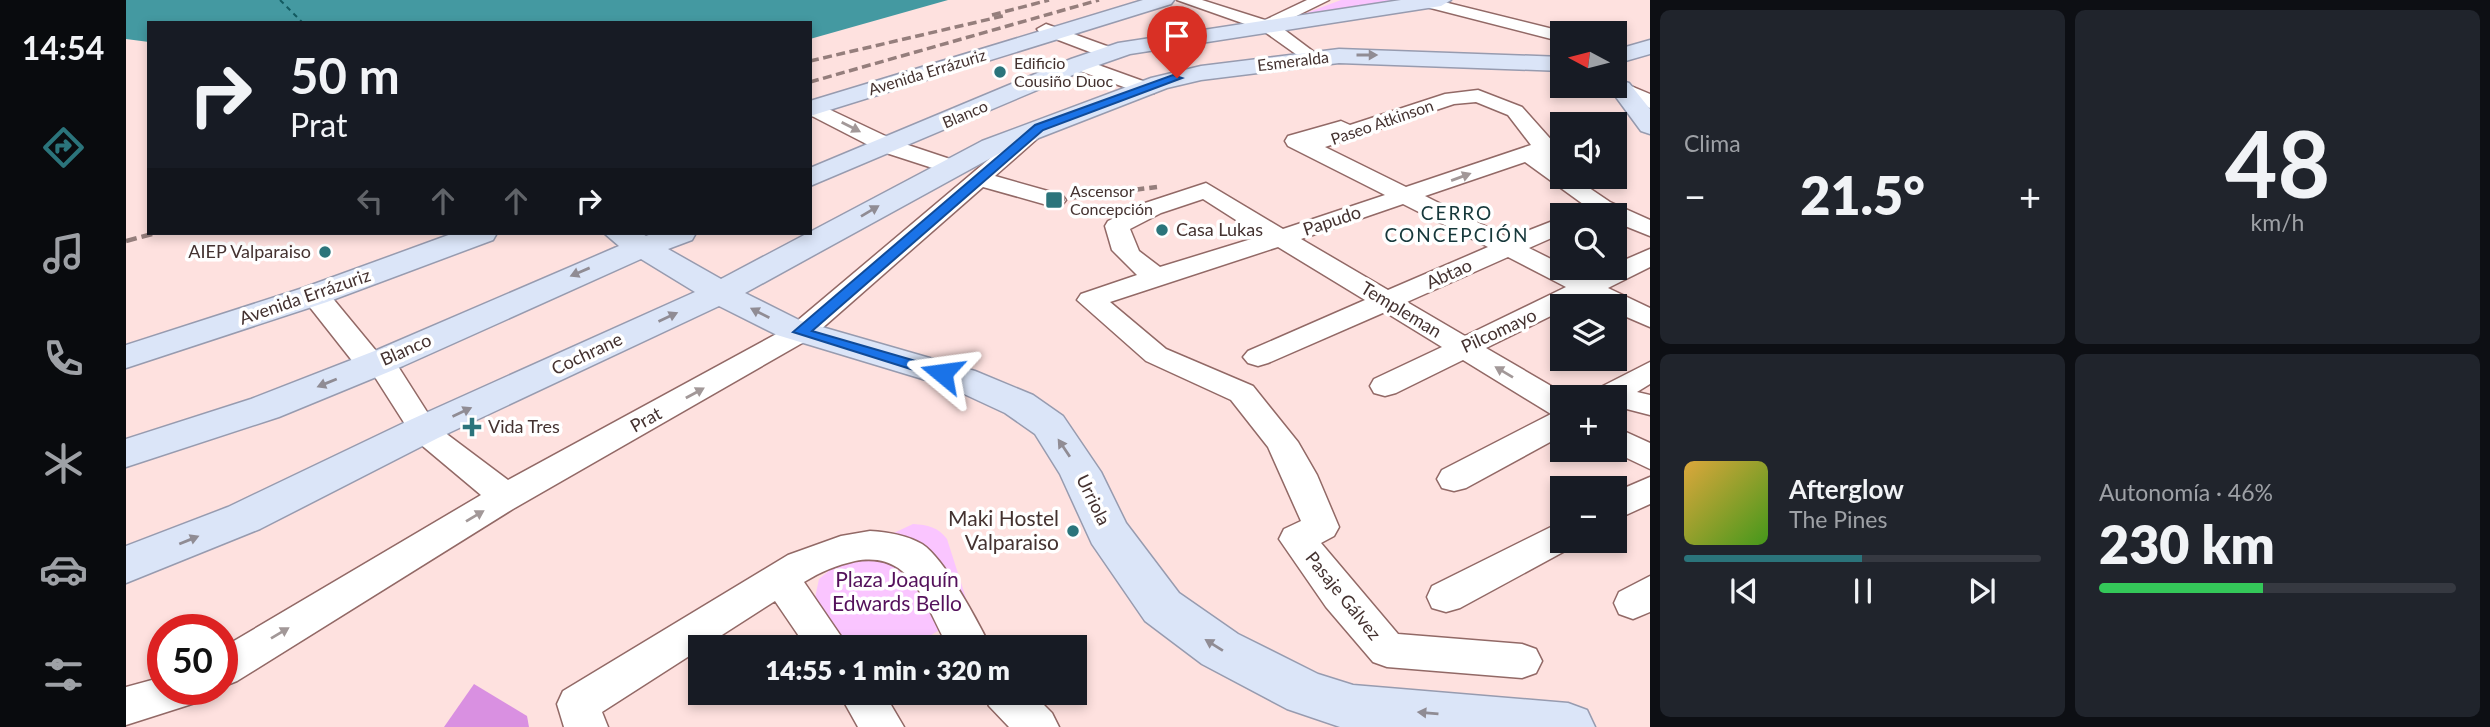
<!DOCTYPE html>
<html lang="es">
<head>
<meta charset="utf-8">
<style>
	:root { --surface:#171b24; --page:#20242c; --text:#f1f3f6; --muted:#9ea1a6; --line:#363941; --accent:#2b747b }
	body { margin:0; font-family:Lato,sans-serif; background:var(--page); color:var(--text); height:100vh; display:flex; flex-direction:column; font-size:26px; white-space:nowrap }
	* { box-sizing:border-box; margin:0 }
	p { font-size:23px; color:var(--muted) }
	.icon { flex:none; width:38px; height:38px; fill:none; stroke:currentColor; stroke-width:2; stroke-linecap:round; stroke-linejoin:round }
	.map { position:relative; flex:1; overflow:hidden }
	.sheet { display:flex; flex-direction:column; gap:10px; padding:10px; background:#0d0f14; width:840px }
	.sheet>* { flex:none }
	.hud { position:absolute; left:21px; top:21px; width:665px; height:214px; border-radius:0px; box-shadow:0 4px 10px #0003; background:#171b24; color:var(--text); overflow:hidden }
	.needle { width:46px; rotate:277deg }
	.fabs { position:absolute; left:1424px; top:21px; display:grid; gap:14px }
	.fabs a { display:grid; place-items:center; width:77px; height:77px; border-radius:0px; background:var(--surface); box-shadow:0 4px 10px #0003; font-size:35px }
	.speed { position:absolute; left:21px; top:614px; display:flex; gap:14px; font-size:35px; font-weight:700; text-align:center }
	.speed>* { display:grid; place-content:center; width:91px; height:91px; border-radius:50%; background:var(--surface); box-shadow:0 4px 10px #0003; line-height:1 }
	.speed .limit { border:10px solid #d22; background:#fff; color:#111 }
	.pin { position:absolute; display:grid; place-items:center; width:60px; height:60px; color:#fff; margin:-72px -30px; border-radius:50% 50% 50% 0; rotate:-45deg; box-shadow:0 0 7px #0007 }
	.pin .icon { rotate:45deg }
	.me { position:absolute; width:77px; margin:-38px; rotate:286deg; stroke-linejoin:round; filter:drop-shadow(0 0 5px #0008) }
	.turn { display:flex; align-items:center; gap:24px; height:147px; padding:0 28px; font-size:32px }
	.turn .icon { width:91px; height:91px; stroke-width:2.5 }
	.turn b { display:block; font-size:49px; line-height:60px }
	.lanes { display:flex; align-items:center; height:66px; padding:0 28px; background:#0003; justify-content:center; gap:35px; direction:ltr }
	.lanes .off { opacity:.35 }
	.big { font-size:52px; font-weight:800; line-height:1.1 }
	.sheet .tile { flex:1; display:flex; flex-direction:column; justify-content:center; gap:10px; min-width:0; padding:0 24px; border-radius:10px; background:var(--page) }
	.sheet .dial { align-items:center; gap:0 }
	.dial b { font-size:91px; line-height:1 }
	.song { display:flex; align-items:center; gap:21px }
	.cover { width:84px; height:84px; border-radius:10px; background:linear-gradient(135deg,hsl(40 70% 55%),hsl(100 70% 35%)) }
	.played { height:7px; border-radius:4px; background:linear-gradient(90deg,var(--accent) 50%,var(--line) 50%) }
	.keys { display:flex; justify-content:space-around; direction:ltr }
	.heat { display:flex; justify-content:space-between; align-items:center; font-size:38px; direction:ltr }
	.charge { height:10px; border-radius:5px; background:linear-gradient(90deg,#34c759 46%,var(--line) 0) }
	.sheet .tiles { flex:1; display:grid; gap:10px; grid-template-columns:repeat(2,1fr) }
	.trip { position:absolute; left:562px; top:635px; width:399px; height:70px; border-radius:0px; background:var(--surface); box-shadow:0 4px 10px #0003; font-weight:800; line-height:70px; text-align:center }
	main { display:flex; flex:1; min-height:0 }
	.tab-bar { display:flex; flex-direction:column; width:126px; justify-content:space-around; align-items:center; background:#090b0e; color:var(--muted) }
	.tab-bar .icon { width:49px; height:49px }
	.tab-bar .selected { color:var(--accent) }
	.tab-bar b { font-size:32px; color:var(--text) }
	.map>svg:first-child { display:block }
	.green { fill:#fac5ff }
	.forest { fill:#d990e1 }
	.water { fill:#4499a1 }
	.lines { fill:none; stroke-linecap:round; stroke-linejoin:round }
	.ferry { stroke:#125a60; stroke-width:2; stroke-dasharray:5 4.5; stroke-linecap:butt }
	.minor-casing { stroke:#926966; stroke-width:3 }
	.major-casing { stroke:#979baf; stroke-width:3 }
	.minor { fill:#fff; fill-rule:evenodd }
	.major { fill:#dbe5f8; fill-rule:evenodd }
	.rail-far1 { stroke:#957e7c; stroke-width:3.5; stroke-dasharray:9 4.5; stroke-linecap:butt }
	.rail { stroke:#957e7c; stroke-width:4.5; stroke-dasharray:11 5; stroke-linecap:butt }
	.oneway { fill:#908c94 }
	.oneway2 { fill:#a29898 }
	.route { fill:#1a73e8; stroke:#114b97; stroke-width:2 }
	.poi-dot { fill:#2b747b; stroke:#fff; stroke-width:2.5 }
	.labels { text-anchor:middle; stroke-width:7; stroke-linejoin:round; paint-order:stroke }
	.far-street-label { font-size:16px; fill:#443230; stroke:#fff }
	.far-poi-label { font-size:16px; fill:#443230; stroke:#fff; text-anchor:start }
	.street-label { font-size:18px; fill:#443230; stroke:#fff }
	.poi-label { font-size:18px; fill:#443230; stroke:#fff; text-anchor:start }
	.neighbourhood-label { font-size:19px; letter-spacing:2px; fill:#16383b; stroke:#fff }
	.near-poi-label { font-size:21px; fill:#443230; stroke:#fff; text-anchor:end }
	.near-park-label { font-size:21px; fill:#54115b; stroke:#fff }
</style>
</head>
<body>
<main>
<nav class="tab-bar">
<b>14:54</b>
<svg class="icon selected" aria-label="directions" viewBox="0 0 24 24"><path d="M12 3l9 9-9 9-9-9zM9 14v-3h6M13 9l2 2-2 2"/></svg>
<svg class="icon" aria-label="music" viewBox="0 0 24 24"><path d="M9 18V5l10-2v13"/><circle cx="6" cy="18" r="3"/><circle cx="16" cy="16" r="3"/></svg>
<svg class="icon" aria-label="phone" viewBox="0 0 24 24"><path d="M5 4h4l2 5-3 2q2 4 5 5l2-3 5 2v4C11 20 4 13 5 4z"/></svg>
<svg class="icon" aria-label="climate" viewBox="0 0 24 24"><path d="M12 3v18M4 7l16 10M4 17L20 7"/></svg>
<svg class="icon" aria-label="car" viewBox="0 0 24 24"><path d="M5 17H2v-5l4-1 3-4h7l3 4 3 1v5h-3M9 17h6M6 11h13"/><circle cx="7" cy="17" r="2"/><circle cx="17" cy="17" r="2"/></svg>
<svg class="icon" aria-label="filters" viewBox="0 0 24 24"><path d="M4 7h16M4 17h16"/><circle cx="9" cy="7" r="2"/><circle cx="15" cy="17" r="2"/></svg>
</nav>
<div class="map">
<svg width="1524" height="727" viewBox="0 0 1524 727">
	<rect width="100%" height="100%" fill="#fee1df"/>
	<!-- green -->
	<path class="green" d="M 1215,0 L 1280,0 L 1164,19 Z
		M 787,524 C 802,525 812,527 821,539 L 844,611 L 786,647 L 719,647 L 689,598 L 693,579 L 723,554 Z"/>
	<!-- forest -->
	<path class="forest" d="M 348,684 L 401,716 L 403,727 L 318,727 Z"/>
	<!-- water -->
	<path class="water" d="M 0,0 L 822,0 L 684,39 L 684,23 L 23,23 L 23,42 L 0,39 Z"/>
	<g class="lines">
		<!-- ferry -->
		<path class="ferry" d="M 154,0 L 177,23"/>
		<defs>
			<path id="minor" d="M 1051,0 L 1076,0 L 1139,20 L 1181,0 L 1203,0 L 1152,25 L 1196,58 L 1193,62 L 1181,62 L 1136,30 Z
				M 1283,0 L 1310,0 L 1443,33 L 1437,33 L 1437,42 L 1285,3 Z
				M 920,24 L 989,49 L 992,53 L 983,58 L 977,57 L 914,33 L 911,29 Z
				M 953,58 L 1028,85 L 1031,89 L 1028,93 L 1014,93 L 946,68 L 944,64 L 946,60 Z
				M 1495,82 L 1524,94 L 1524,108 L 1488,92 L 1487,86 Z
				M 1352,90 L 1396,107 L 1437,153 L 1437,177 L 1447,177 L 1484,202 L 1524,220 L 1524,236 L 1489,222 L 1489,215 L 1468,212 L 1399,162 L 1299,196 L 1383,238 L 1437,217 L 1437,233 L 1403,248 L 1437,265 L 1437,268 L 1461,277 L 1481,268 L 1489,268 L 1489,264 L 1524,249 L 1524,267 L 1482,288 L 1524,308 L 1524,327 L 1489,312 L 1489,306 L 1477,306 L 1461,298 L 1445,306 L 1437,306 L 1437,310 L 1360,348 L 1444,397 L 1437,397 L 1437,435 L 1340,488 L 1328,491 L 1316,488 L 1311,479 L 1316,470 L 1425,414 L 1337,360 L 1270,393 L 1259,396 L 1248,393 L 1244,386 L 1248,379 L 1316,347 L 1259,312 L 1142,363 L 1132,366 L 1122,363 L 1117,357 L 1122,351 L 1239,300 L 1152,247 L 984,302 L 1040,349 L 1127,386 L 1172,442 L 1191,475 L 1213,527 L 1208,536 L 1195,543 L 1272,634 L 1396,644 L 1410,649 L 1416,661 L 1410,673 L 1396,678 L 1261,667 L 1247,662 L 1200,607 L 1153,539 L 1158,529 L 1175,521 L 1142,447 L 1105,400 L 1020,361 L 951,300 L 955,294 L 1011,275 L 986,250 L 979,226 L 982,221 L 1019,203 L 1080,183 L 1157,229 L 1259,195 L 1162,146 L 1159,141 L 1162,136 L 1208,123 L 1215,121 L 1224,125 L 1319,94 ZM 1350,102 L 1382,115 L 1405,145 L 1280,187 L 1199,147 L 1328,104 ZM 1077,199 L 1135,236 L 1034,267 L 1013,251 L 1004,229 L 1035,213 ZM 1277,204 L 1362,247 L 1262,290 L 1175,239 ZM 1382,257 L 1440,287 L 1339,336 L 1281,302 Z
				M 684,104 L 694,105 L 770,141 L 833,162 L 836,167 L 825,174 L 754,151 L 684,115 Z
				M 913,121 L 923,127 L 920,131 L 869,176 L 936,195 L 940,200 L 936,205 L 928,207 L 857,187 L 685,338 L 387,509 L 111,681 L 96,687 L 96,648 L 355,495 L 293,443 L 289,433 L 284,432 L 247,374 L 235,372 L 179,301 L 175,295 L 179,289 L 199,289 L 256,358 L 268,360 L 310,426 L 382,480 L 665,326 L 906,123 Z
				M 1524,362 L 1524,384 L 1511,392 L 1524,395 L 1524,415 L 1489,406 L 1489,397 L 1464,397 L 1469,390 Z
				M 1489,427 L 1524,443 L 1524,469 L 1484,450 L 1489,450 Z
				M 1524,477 L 1524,504 L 1489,520 L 1489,492 Z
				M 1437,521 L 1437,541 L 1452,541 L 1450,545 L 1334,608 L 1320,612 L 1306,608 L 1301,597 L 1306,586 Z
				M 744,531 C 762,532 780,535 796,544 C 819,559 852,622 865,648 L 823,648 C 799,607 788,550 729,561 C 711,565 694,572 678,582 L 723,648 L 681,648 L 649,601 L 476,712 L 482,727 L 438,727 L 431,704 L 437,691 L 662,555 L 715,536 Z
				M 1524,576 L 1524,612 L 1507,619 L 1493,614 L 1488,603 L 1493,592 Z
				M 37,677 L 37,690 L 75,690 L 69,703 L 0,725 L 0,687 Z
				M 713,693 L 758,693 L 778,727 L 732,727 Z
				M 857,693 L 906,693 L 926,713 L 933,727 L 883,727 L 863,706 Z"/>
			<path id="major" d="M 1017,0 L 1048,0 L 1045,4 L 684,116 L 684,101 Z
				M 1275,0 L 1325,0 L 1315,6 L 1004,54 L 961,69 L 684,186 L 684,168 L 945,59 L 992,43 Z
				M 1524,40 L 1524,54 L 1489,64 L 1489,50 Z
				M 1213,49 L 1437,57 L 1437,71 L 1213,63 L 1075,80 L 1041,88 L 874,153 L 619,293 L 675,321 L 849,371 L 907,395 L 937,416 L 975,472 L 1000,523 L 1053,593 L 1112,634 L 1192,674 L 1227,685 L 1442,703 L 1461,710 L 1469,727 L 1214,727 L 1161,709 L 1076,664 L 1019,621 L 966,544 L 934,474 L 909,434 L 879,413 L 823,387 L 651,335 L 593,306 L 312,438 L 134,529 L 0,583 L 0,546 L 102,507 L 284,420 L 569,292 L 515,259 L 277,366 L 153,417 L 0,467 L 0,439 L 125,399 L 251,350 L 493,246 L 478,233 L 515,233 L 520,236 L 528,233 L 570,233 L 566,240 L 542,249 L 595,279 L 856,141 L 1025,78 L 1075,66 Z
				M 1489,79 L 1503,83 L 1524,109 L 1524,134 L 1515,131 L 1487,93 L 1476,86 L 1489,86 Z
				M 328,233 L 371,233 L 367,240 L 201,302 L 0,368 L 0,345 L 177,288 Z"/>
		</defs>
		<!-- minor casing -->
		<use href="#minor" class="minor-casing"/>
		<!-- major casing -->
		<use href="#major" class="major-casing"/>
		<!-- minor -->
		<use href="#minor" class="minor"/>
		<!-- major -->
		<use href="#major" class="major"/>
		<!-- rail-far1 -->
		<path class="rail-far1" d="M 866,15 L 923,0
			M 684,61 L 877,16
			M 684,82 L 973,0"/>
		<!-- rail -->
		<path class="rail" d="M 928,200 L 1031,187
			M 0,241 L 30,233"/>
	</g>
	<!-- one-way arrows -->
	<defs><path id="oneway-solid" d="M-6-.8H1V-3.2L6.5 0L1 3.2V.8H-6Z" transform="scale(1.75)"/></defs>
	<g class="oneway">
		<use href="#oneway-solid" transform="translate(1241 55)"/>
		<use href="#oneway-solid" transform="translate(744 211) rotate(-31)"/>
		<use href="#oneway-solid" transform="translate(454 272) rotate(157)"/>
		<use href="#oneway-solid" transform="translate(634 313) rotate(-153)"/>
		<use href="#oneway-solid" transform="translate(542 317) rotate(-25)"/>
		<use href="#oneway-solid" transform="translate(201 383) rotate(158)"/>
		<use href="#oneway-solid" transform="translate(336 412) rotate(-25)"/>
		<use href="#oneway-solid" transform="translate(938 448) rotate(-124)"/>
		<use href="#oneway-solid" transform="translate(63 540) rotate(-22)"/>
		<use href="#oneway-solid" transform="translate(1088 645) rotate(-148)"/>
		<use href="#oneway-solid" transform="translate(1302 713) rotate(-175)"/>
	</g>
	<g class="oneway2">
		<use href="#oneway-solid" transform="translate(725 127) rotate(27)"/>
		<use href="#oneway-solid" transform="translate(1335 177) rotate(-20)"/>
		<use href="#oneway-solid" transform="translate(1378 372) rotate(-149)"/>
		<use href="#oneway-solid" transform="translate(569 393) rotate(-29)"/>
		<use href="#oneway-solid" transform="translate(349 516) rotate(-31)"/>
		<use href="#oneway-solid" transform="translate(154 633) rotate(-31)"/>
	</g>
	<!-- route -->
	<path class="route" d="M 1047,75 L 1056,78 L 917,130 L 686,331 L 821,370 L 821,377 L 810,377 L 667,332 L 909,125 Z"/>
	<!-- markers -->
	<g class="poi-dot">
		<circle cx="874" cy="72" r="7"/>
		<rect x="919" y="191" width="18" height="18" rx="3.5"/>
		<circle cx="1036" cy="230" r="7"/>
		<circle cx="199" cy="252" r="7"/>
		<path d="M342.5 416.5h7v7h7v7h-7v7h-7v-7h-7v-7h7z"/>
		<circle cx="947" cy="531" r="7"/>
	</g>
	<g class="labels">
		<!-- far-street labels -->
		<g class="far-street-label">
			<text transform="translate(1167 61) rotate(-7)" y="6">Esmeralda</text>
			<text transform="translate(801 72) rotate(-17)" y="6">Avenida Errázuriz</text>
			<text transform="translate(839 114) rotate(-23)" y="6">Blanco</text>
			<text transform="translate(1256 122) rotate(-19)" y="6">Paseo Atkinson</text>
		</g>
		<!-- far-poi labels -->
		<g class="far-poi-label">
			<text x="888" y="69">Edificio<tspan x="888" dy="18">Cousiño Duoc</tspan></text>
			<text x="944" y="197">Ascensor<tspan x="944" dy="18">Concepción</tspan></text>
		</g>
		<!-- street labels -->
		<g class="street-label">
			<text transform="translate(1206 221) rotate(-18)" y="6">Papudo</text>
			<text transform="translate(1323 274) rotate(-24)" y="6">Abtao</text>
			<text transform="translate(179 297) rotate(-19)" y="6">Avenida Errázuriz</text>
			<text transform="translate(1275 310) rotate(31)" y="6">Templeman</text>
			<text transform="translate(1373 331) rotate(-25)" y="6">Pilcomayo</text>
			<text transform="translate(280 350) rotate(-24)" y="6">Blanco</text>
			<text transform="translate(461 354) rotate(-25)" y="6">Cochrane</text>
			<text transform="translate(520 420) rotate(-29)" y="6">Prat</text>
			<text transform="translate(967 500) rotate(64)" y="6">Urriola</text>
			<text transform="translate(1217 596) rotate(51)" y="6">Pasaje Gálvez</text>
		</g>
		<!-- poi labels -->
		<g class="poi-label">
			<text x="1050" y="236">Casa Lukas</text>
			<text x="185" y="258" text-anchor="end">AIEP Valparaiso</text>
			<text x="362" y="433">Vida Tres</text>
		</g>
		<!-- neighbourhood labels -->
		<g class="neighbourhood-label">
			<text x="1331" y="220">CERRO<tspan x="1331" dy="22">CONCEPCIÓN</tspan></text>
		</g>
		<!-- near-poi labels -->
		<g class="near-poi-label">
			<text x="933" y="526">Maki Hostel<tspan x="933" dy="24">Valparaiso</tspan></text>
		</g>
		<!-- near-park labels -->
		<g class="near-park-label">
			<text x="771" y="587">Plaza Joaquín<tspan x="771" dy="24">Edwards Bello</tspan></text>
		</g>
	</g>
</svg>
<div class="fabs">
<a><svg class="needle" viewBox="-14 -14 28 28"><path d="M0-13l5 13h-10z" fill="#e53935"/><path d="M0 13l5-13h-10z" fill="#9ea1a6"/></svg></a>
<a><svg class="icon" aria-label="sound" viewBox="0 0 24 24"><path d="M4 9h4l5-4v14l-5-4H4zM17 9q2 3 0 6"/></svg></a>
<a><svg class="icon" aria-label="search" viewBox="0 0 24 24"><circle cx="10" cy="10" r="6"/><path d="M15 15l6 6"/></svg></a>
<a><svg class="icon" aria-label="layers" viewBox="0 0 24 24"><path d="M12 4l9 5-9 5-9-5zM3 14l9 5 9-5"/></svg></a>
<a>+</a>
<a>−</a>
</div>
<div class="speed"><div class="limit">50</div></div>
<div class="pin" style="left:1051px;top:78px;background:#d93025"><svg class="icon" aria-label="arrive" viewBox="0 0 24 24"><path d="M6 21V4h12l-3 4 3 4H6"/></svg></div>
<svg class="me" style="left:816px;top:373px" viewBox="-20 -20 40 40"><path d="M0-17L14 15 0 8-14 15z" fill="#1a73e8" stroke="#fff" stroke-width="4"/></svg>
<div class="trip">14:55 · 1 min · 320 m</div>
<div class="hud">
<div class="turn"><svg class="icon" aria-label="right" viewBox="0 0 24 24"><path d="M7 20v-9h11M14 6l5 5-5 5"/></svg><div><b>50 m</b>Prat</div></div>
<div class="lanes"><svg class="icon off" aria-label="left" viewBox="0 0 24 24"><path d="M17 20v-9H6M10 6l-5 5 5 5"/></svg><svg class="icon off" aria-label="ahead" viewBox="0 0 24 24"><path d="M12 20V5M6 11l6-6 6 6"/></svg><svg class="icon off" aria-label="ahead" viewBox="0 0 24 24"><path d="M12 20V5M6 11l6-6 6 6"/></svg><svg class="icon" aria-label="right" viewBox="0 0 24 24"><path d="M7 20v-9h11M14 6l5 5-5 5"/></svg></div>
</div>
</div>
<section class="sheet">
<div class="tiles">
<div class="tile"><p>Clima</p>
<div class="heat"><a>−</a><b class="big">21.5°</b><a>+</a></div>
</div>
<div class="tile dial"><b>48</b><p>km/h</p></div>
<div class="tile">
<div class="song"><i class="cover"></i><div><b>Afterglow</b><p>The Pines</p></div></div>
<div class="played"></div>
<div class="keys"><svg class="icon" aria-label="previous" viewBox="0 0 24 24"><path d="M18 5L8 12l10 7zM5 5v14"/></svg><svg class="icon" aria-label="pause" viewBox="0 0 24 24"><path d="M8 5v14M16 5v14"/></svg><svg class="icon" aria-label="next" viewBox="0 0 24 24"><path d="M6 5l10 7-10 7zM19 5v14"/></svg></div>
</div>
<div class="tile"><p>Autonomía · 46%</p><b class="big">230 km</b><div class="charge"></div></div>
</div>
</section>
</main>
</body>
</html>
